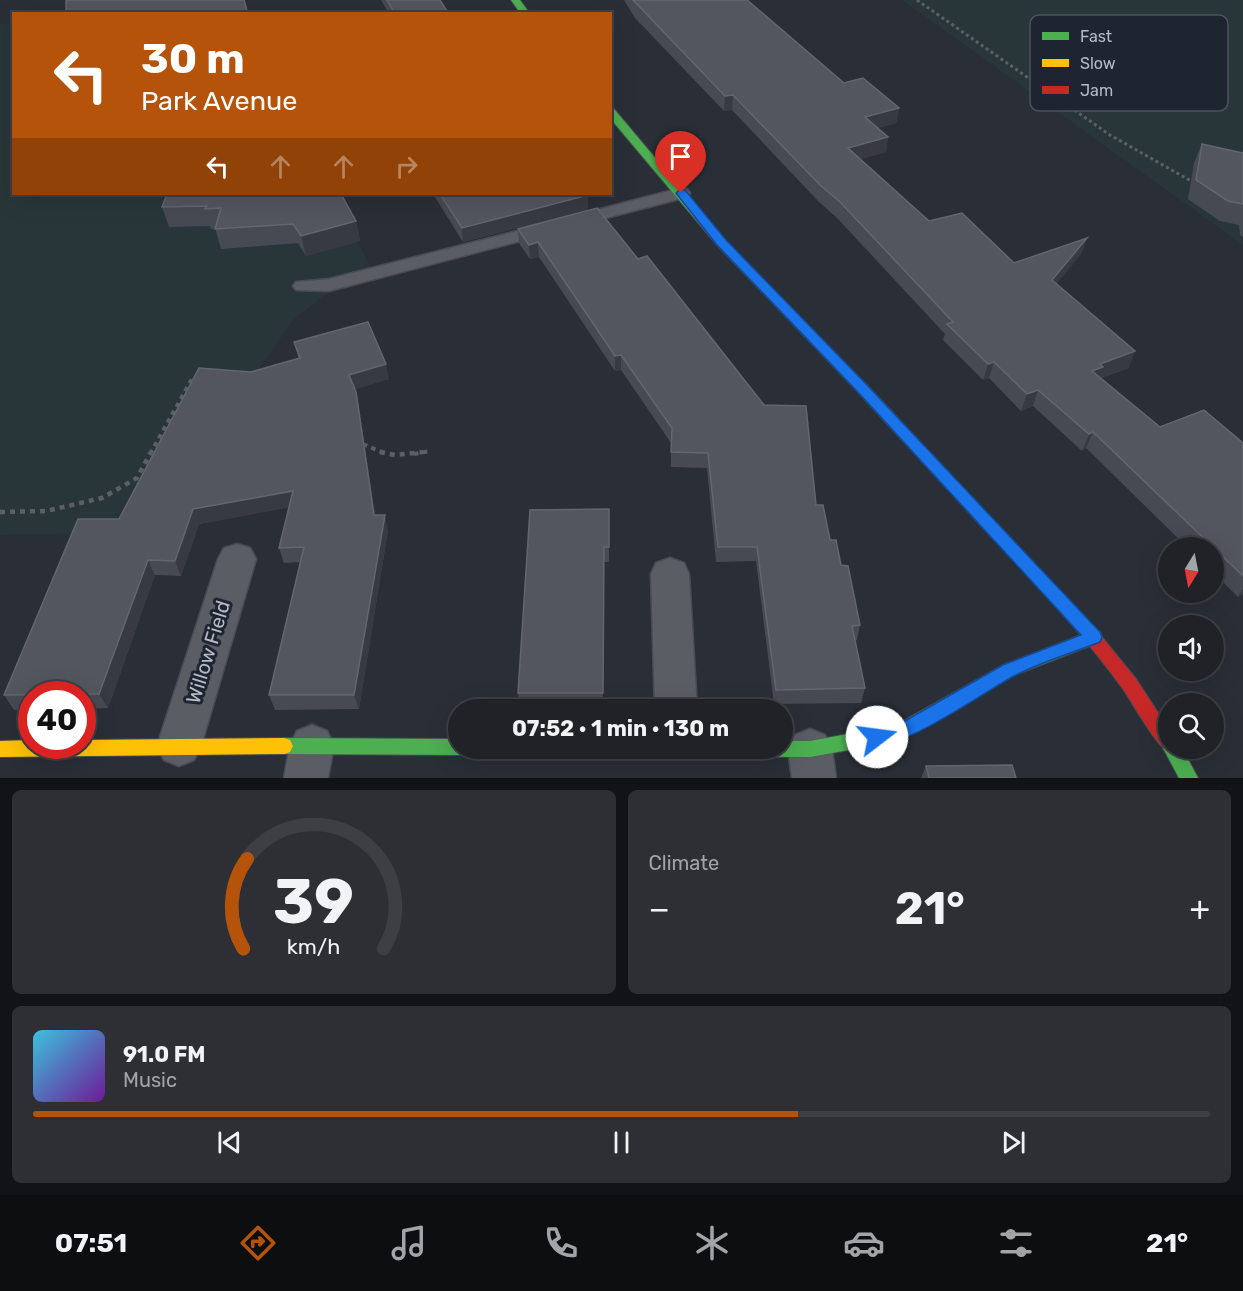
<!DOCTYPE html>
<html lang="en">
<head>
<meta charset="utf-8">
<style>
	:root { --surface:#202228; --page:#2d2f34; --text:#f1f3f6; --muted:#a2a4a8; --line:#3d3f45; --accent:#b45309 }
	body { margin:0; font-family:Rubik,sans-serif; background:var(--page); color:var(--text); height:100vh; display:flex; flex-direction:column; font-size:22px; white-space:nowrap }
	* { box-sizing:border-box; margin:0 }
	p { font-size:20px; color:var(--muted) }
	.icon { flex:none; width:33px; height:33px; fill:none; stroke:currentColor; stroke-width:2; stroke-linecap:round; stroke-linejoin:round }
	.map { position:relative; height:778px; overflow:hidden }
	.panel { display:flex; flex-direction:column; gap:12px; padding:12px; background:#121316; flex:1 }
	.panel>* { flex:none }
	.top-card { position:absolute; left:12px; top:12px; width:600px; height:183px; border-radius:0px; box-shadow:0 6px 24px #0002,0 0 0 2px var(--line); background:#b45309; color:#fff; overflow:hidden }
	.needle { width:39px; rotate:190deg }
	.controls { position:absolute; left:1158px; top:537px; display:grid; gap:12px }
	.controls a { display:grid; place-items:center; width:66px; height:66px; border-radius:50%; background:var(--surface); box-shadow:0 6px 24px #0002,0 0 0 2px var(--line); font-size:30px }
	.speed { position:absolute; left:18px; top:681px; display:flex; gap:12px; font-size:30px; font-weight:700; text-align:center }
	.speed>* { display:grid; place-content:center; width:78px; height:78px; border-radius:50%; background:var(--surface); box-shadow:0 6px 24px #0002,0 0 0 2px var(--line); line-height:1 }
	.speed .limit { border:9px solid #d22; background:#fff; color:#111 }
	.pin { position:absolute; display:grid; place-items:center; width:51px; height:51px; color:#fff; margin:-62px -26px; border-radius:50% 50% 50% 0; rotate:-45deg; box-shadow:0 0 6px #0007 }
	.pin .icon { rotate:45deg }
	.me { position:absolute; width:66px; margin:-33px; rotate:75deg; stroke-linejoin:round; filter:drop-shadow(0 0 4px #0008) }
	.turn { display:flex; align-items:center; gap:21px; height:126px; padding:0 30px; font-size:27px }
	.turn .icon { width:78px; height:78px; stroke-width:2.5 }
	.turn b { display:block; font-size:42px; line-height:51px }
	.lanes { display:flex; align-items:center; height:57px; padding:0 30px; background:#0003; justify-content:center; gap:30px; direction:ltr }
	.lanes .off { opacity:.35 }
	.big { font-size:45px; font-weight:700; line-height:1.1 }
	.panel .card { flex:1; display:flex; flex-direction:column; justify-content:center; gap:9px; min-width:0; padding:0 21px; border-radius:9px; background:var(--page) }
	.panel .dial { align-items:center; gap:0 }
	.dial svg { height:156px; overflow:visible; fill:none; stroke:var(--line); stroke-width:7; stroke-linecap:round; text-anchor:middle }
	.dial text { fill:var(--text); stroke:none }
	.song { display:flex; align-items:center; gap:18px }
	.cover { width:72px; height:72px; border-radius:9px; background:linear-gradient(135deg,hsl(190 70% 55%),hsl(280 70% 35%)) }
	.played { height:6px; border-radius:3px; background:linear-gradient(90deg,var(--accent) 65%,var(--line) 65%) }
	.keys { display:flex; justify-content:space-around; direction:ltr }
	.heat { display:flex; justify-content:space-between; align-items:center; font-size:33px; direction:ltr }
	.panel .tiles { flex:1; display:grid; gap:12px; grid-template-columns:1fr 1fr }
	.card:last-child { grid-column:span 2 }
	.trip { position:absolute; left:448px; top:699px; width:345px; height:60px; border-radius:30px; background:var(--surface); box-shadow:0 6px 24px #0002,0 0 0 2px var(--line); font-weight:700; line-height:60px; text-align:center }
	.tab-bar { display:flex; height:96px; justify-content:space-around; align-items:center; background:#0d0e10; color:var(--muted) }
	.tab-bar .icon { width:42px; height:42px }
	.tab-bar .selected { color:var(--accent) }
	.tab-bar b { font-size:27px; color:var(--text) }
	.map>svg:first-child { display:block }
	.green { fill:#28363a }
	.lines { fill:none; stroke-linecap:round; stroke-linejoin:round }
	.lane-casing { stroke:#484b53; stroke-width:3 }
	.street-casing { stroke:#484b53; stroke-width:3 }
	.fast-casing { stroke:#484b53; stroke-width:2 }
	.slow-casing { stroke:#484b53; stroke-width:2 }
	.jam-casing { stroke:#484b53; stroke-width:2 }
	.path-far2 { stroke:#5c6065; stroke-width:3; stroke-dasharray:3 3; stroke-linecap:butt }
	.path-far1 { stroke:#5c6065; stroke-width:4; stroke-dasharray:4.5 4.5; stroke-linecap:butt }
	.path { stroke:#5c6065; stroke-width:4.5; stroke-dasharray:5 5; stroke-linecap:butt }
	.lane { fill:#5a5d64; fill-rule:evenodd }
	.street { fill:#5a5d64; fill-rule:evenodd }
	.fast { fill:#4caf50; fill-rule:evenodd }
	.slow { fill:#ffc107; fill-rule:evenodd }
	.jam { fill:#c62828; fill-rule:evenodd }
	.wall { fill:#474a53 }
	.shaded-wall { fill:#373a42 }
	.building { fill:#53565f; stroke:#62666f; stroke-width:1.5 }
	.route { fill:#1a73e8; stroke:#114b97; stroke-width:1.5 }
	.labels { text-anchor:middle; stroke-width:6; stroke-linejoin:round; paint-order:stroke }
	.near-street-label { font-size:20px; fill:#b5bac6; stroke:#1e2430 }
	.key { fill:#1e2430; stroke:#4b515d; stroke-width:1.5 }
	.key-label { font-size:16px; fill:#b5bac6 }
</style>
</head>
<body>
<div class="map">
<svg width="1243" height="778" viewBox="0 0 1243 778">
	<rect width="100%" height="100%" fill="#2a2e36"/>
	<!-- green -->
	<path class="green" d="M 902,0 L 1243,0 L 1243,245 Z
		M 13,23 L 14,194 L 335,194 L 371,268 L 329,278 L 330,291 L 294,319 L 247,386 L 181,523 L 86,534 L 0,535 L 0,24 Z"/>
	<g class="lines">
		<defs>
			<path id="lane" d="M 681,188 L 687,189 L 690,193 L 687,197 L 575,226 L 569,225 L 566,221 L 569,217 Z
				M 545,224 L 551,225 L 554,229 L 551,233 L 329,291 L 296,290 L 293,286 L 296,282 L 329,279 Z"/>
			<path id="street" d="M 237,544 L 250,548 L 256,559 L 201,746 L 194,760 L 179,766 L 164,760 L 157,746 L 218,559 L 224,548 Z
				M 670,558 L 684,563 L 689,574 L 697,710 L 655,710 L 651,574 L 656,563 Z
				M 312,725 L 327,731 L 334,745 L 328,778 L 284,778 L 290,745 L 297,731 Z
				M 810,729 L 825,735 L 832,749 L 836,778 L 792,778 L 788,749 L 795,735 Z"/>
			<path id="fast" d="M 511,0 L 520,0 L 530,14 L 521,14 Z
				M 610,108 L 614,109 L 725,241 L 866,384 L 995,522 L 998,526 L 995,530 L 990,532 L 985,530 L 856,390 L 717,245 L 610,118 Z
				M 1094,630 L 1100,632 L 1102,637 L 1100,642 L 1015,675 L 899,741 L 810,757 L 647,756 L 641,754 L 638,748 L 783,748 L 783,741 L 810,741 L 896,725 L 1003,665 Z
				M 284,738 L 459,739 L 459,748 L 467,748 L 465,753 L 459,755 L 284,754 L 278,752 L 275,746 L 278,740 Z
				M 1168,741 L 1168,748 L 1182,748 L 1198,778 L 1179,778 L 1163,748 Z"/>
			<path id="slow" d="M 284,738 L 290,740 L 293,746 L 290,752 L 284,754 L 0,757 L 0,741 L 32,740 L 32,746 L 82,746 L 82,740 Z"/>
			<path id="jam" d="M 990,520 L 995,522 L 1092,625 L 1136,679 L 1168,728 L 1168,748 L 1174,749 L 1168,751 C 1157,747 1132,702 1123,689 C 1082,632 1033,581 985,530 L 982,526 L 985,522 Z"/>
		</defs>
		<!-- lane casing -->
		<use href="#lane" class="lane-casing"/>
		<!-- street casing -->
		<use href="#street" class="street-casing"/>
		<!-- fast casing -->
		<use href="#fast" class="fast-casing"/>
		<!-- slow casing -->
		<use href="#slow" class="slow-casing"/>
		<!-- jam casing -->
		<use href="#jam" class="jam-casing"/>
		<!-- path-far2 -->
		<path class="path-far2" d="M 917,0 L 1110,135 L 1191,181"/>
		<!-- path-far1 -->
		<path class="path-far1" d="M 363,444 L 386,454
			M 150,454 L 193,377
			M 414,454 L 430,451"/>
		<!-- path -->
		<path class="path" d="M 380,452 L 395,455 L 423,452
			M 0,512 L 46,511 L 102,498 L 137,478 L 151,452"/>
		<!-- lane -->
		<use href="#lane" class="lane"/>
		<!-- street -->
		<use href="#street" class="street"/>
		<!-- fast -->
		<use href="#fast" class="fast"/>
		<!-- slow -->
		<use href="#slow" class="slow"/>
		<!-- jam -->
		<use href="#jam" class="jam"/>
	</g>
	<!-- wall -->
	<path class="wall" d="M 381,0 L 440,0 L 449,14 L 389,14 Z
		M 624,0 L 747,0 L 844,83 L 899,108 L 896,123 L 878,128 L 888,137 L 886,152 L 860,159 L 929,221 L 1014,263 L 1087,238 L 1081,254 L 1056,284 L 1129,368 L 1101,378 L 1160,427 L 1243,443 L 1243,594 L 1238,597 L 1214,573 L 1214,548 L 1188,548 L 1086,448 L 1082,451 L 1033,406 L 1021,411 L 989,378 L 983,380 L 943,340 L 945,334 L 837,218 L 818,201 L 732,110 L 724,111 L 635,18 Z
		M 1202,144 L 1243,153 L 1243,237 L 1240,235 L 1239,225 L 1220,221 L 1188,199 L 1194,163 Z
		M 167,194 L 356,221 L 360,241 L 306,256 L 298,243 L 221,249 L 215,228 L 211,229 L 210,226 L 169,227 L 162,207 Z
		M 433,194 L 586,194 L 588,210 L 463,242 Z
		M 597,208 L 816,505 L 841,565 L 860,625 L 857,640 L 855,640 L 865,688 L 861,703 L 774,704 L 756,561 L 716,562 L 707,468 L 671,467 L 671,443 L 621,370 L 615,371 L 539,257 L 530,259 L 519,243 L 518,229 Z
		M 294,342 L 389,379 L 355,389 L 359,407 L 375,515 L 388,530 L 359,709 L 275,710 L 269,695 L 300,562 L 284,563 L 279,548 L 289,507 L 199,524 L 181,576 L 155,575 L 108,708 L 82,709 L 82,694 L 32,694 L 32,709 L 14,710 L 4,695 L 119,519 L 251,372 L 299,359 Z
		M 609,509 L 609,562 L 604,562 L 603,708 L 519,708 L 518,693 Z
		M 926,766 L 1016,778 L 921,778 Z"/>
	<!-- shaded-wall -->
	<path class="shaded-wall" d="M 733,95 L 732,110 L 724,111 L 725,96 Z
		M 899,108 L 896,123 L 862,132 L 865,117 Z
		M 888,137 L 886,152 L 845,163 L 848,148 Z
		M 588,195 L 588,210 L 463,242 L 462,228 Z
		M 356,221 L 360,241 L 306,256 L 301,236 Z
		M 1087,238 L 1081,254 L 1047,296 L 1052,280 Z
		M 538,242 L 539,257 L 530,259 L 529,245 Z
		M 1135,351 L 1129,368 L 1099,378 L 1092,371 L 1100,364 Z
		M 621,355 L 621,370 L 615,371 L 615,356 Z
		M 994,362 L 989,378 L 983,380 L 988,364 Z
		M 386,364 L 389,379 L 353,390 L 349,375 Z
		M 1038,390 L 1033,406 L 1021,411 L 1027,394 Z
		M 356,392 L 359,407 L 377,531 L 374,515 Z
		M 1093,432 L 1086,448 L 1082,451 L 1089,434 Z
		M 293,491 L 298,506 L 199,524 L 181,576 L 175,561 L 193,509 Z
		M 385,515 L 388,530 L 359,709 L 354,695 Z
		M 148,560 L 155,575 L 108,708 L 99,694 Z
		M 1243,589 L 1243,594 L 1238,597 Z"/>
	<!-- building -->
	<path class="building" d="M 66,0 L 244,0 L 248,14 L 66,14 Z
		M 387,0 L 440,0 L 449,14 L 395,14 Z
		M 633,0 L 747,0 L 844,83 L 863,78 L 899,108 L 865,117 L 888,137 L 848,148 L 929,221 L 962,213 L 1014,263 L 1087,238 L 1052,280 L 1135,351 L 1100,364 L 1103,367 L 1092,371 L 1160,427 L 1204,410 L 1243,443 L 1243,576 L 1093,432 L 1089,434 L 1038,390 L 1027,394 L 994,362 L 988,364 L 947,324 L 953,322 L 840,202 L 820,185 L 733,95 L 725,96 Z
		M 1202,144 L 1243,153 L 1243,204 L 1228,201 L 1196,180 Z
		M 167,194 L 341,194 L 356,221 L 301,236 L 293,224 L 215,229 L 221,208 L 205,209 L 207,206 L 162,207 Z
		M 440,194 L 586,194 L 588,195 L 462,228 Z
		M 597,208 L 638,259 L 647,256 L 764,405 L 806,406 L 816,505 L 823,505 L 830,540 L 836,540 L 841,565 L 848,566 L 860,625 L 852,626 L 865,688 L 776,690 L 757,547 L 718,547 L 708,453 L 671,452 L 672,428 L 621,355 L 615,356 L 538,242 L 529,245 L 518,229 Z
		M 368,322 L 386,364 L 349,375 L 356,392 L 374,515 L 385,515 L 354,695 L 269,695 L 304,547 L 279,548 L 293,491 L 193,509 L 175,561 L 148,560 L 99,694 L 4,695 L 78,519 L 119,519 L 199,368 L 251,372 L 300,358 L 294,342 Z
		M 609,509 L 609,547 L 604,547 L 603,693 L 518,693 L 530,510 Z
		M 1012,765 L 1016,778 L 929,778 L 926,766 Z"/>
	<!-- route -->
	<path class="route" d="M 681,189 L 685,190 L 726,240 L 866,384 L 1100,632 L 1102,637 L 1100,642 C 1072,653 1041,662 1014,676 C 985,691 899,754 870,743 L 868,737 L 870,731 L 896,726 L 1003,665 L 1081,635 L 856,390 L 717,245 L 676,193 Z"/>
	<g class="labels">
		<!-- near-street labels -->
		<g class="near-street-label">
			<text transform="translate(208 652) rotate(-73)" y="7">Willow Field</text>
		</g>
	</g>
	<!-- legend -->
	<rect x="1030" y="15" width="198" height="96" rx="9" class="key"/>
	<rect x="1042" y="32" width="27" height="8" fill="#4caf50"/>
	<rect x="1042" y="59" width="27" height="8" fill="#ffc107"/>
	<rect x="1042" y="86" width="27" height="8" fill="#c62828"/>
	<g class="key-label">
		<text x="1080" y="42">Fast</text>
		<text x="1080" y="69">Slow</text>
		<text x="1080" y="96">Jam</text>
	</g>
</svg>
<div class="controls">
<a><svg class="needle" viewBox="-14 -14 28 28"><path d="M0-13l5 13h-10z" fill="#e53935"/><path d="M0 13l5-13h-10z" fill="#a2a4a8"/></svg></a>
<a><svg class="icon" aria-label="sound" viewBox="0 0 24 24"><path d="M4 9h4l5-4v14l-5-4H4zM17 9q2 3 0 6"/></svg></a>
<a><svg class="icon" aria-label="search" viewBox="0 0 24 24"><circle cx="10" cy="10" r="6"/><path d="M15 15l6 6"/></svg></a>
</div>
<div class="speed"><div class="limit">40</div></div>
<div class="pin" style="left:681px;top:193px;background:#d93025"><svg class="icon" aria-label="arrive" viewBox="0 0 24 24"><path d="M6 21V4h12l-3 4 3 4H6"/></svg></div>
<svg class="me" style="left:877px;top:737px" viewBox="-20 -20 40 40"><circle r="19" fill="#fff"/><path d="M0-13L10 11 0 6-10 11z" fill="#1a73e8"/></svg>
<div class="trip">07:52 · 1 min · 130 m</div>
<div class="top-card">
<div class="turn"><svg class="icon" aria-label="left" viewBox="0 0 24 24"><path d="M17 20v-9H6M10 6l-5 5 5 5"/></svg><div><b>30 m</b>Park Avenue</div></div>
<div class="lanes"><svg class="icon" aria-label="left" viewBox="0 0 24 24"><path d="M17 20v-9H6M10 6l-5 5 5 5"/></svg><svg class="icon off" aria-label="ahead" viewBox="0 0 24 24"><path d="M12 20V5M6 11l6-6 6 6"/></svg><svg class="icon off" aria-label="ahead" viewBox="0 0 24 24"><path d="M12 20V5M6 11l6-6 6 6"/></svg><svg class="icon off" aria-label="right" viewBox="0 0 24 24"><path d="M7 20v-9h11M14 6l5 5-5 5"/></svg></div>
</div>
</div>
<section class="panel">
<div class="tiles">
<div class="card dial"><svg viewBox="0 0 100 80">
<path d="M14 69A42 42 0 1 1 86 69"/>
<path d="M14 69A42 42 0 0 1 16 23" stroke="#b45309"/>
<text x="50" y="56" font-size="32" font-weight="700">39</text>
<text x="50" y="72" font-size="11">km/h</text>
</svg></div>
<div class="card"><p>Climate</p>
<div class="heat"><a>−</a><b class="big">21°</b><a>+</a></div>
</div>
<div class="card">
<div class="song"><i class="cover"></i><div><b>91.0 FM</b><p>Music</p></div></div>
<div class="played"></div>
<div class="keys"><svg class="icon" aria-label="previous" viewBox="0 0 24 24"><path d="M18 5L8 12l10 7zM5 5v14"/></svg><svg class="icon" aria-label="pause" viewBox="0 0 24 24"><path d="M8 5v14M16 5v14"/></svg><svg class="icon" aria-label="next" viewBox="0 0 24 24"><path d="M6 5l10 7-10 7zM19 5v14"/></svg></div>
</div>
</div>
</section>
<nav class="tab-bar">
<b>07:51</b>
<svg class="icon selected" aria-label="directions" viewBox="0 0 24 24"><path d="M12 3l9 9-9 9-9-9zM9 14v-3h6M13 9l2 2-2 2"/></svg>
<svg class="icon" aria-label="music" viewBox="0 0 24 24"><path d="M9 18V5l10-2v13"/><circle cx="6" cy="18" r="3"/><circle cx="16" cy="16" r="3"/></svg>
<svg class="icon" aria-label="phone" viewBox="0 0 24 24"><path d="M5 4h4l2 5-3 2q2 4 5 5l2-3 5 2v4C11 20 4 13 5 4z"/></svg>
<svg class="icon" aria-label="climate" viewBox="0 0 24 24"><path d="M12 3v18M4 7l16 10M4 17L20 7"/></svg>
<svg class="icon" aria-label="car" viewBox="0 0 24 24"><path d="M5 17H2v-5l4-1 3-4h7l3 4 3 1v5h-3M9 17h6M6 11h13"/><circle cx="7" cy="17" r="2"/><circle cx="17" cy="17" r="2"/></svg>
<svg class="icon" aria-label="filters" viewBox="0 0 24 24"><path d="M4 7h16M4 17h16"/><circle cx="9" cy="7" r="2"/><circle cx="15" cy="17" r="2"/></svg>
<b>21°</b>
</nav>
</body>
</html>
